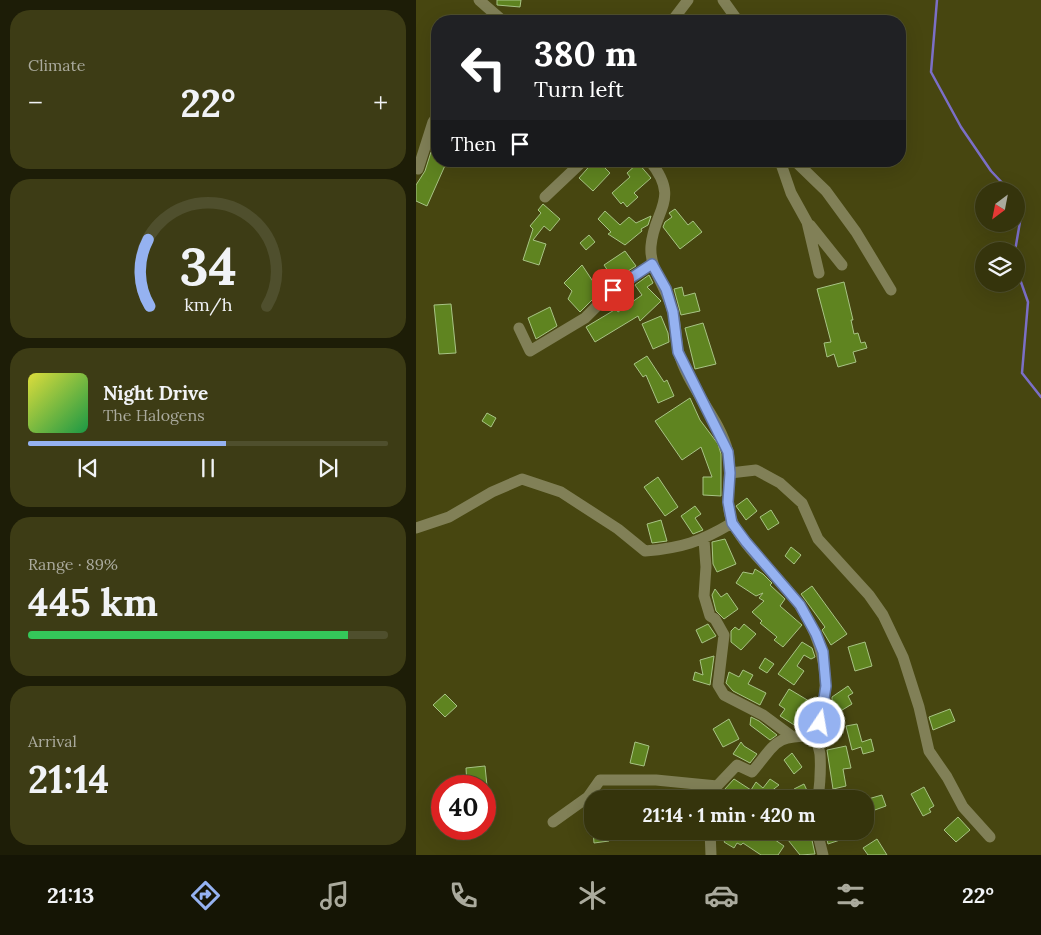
<!DOCTYPE html>
<html lang="en">
<head>
<meta charset="utf-8">
<style>
	:root { --surface:#35340c; --page:#3d3c15; --text:#f1f3f6; --muted:#aaaa9d; --line:#4f4f2d; --accent:#95b2f1 }
	body { margin:0; font-family:Lora,serif; background:var(--page); color:var(--text); height:100vh; display:flex; flex-direction:column; font-size:19px; white-space:nowrap }
	* { box-sizing:border-box; margin:0 }
	p { font-size:16px; color:var(--muted) }
	.icon { flex:none; width:28px; height:28px; fill:none; stroke:currentColor; stroke-width:2; stroke-linecap:round; stroke-linejoin:round }
	.map { position:relative; flex:1; overflow:hidden }
	.panel { display:flex; flex-direction:column; gap:10px; padding:10px; background:#1d1d07; width:416px }
	.panel>* { flex:none }
	.top-card { position:absolute; left:15px; top:15px; width:475px; height:152px; border-radius:20px; box-shadow:0 5px 20px #0002,0 0 0 1px var(--line); background:#202124; color:#fff; overflow:hidden }
	.needle { width:32px; rotate:212deg }
	.fabs { position:absolute; left:559px; top:182px; display:grid; gap:10px }
	.fabs a { display:grid; place-items:center; width:50px; height:50px; border-radius:50%; background:var(--surface); box-shadow:0 5px 20px #0002,0 0 0 1px var(--line); font-size:25px }
	.speed { position:absolute; left:15px; top:775px; display:flex; gap:10px; font-size:25px; font-weight:700; text-align:center }
	.speed>* { display:grid; place-content:center; width:65px; height:65px; border-radius:50%; background:var(--surface); box-shadow:0 5px 20px #0002,0 0 0 1px var(--line); line-height:1 }
	.speed .limit { border:8px solid #d22; background:#fff; color:#111 }
	.pin { position:absolute; display:grid; place-items:center; width:42px; height:42px; color:#fff; margin:-21px; border-radius:10px; box-shadow:0 2px 8px #0006 }
	.me { position:absolute; width:55px; margin:-28px; rotate:12deg; stroke-linejoin:round; filter:drop-shadow(0 0 4px #0008) }
	.turn { display:flex; align-items:center; gap:18px; height:105px; padding:0 20px; font-size:22px }
	.turn .icon { width:65px; height:65px; stroke-width:2.5 }
	.turn b { display:block; font-size:35px; line-height:42px }
	.then { display:flex; align-items:center; height:48px; padding:0 20px; background:#0003; gap:10px; font-size:19px }
	.big { font-size:38px; font-weight:700; line-height:1.1 }
	.panel .tile { flex:1; display:flex; flex-direction:column; justify-content:center; gap:8px; min-width:0; padding:0 18px; border-radius:20px; background:var(--page) }
	.panel .dial { align-items:center; gap:0 }
	.dial svg { height:130px; overflow:visible; fill:none; stroke:var(--line); stroke-width:7; stroke-linecap:round; text-anchor:middle }
	.dial text { fill:var(--text); stroke:none }
	.song { display:flex; align-items:center; gap:15px }
	.cover { width:60px; height:60px; border-radius:8px; background:linear-gradient(135deg,hsl(60 70% 55%),hsl(140 70% 35%)) }
	.played { height:5px; border-radius:2px; background:linear-gradient(90deg,var(--accent) 55%,var(--line) 55%) }
	.keys { display:flex; justify-content:space-around; direction:ltr }
	.heat { display:flex; justify-content:space-between; align-items:center; font-size:28px; direction:ltr }
	.charge { height:8px; border-radius:4px; background:linear-gradient(90deg,#34c759 89%,var(--line) 0) }
	.trip { position:absolute; left:168px; top:790px; width:290px; height:50px; border-radius:20px; background:var(--surface); box-shadow:0 5px 20px #0002,0 0 0 1px var(--line); font-weight:700; line-height:50px; text-align:center }
	.menu { display:flex; height:80px; justify-content:space-around; align-items:center; background:#151505; color:var(--muted) }
	.menu .icon { width:35px; height:35px }
	.menu .active { color:var(--accent) }
	.menu b { font-size:22px; color:var(--text) }
	main { display:flex; flex:1; min-height:0 }
	.map>svg:first-child { display:block }
	.lines { fill:none; stroke-linecap:round; stroke-linejoin:round }
	.stream { stroke:#7b6fc7; stroke-width:2.5 }
	.building { fill:#5f8420; stroke:#a8c485 }
	.minor { stroke:#818057; stroke-width:11 }
	.route-casing { stroke:#61749d; stroke-width:12 }
	.route { stroke:#95b2f1; stroke-width:9 }
</style>
</head>
<body>
<main>
<section class="panel">
<div class="tile"><p>Climate</p>
<div class="heat"><a>−</a><b class="big">22°</b><a>+</a></div>
</div>
<div class="tile dial"><svg viewBox="0 0 100 80">
<path d="M14 69A42 42 0 1 1 86 69"/>
<path d="M14 69A42 42 0 0 1 13 28" stroke="#95b2f1"/>
<text x="50" y="56" font-size="32" font-weight="700">34</text>
<text x="50" y="72" font-size="11">km/h</text>
</svg></div>
<div class="tile">
<div class="song"><i class="cover"></i><div><b>Night Drive</b><p>The Halogens</p></div></div>
<div class="played"></div>
<div class="keys"><svg class="icon" aria-label="previous" viewBox="0 0 24 24"><path d="M18 5L8 12l10 7zM5 5v14"/></svg><svg class="icon" aria-label="pause" viewBox="0 0 24 24"><path d="M8 5v14M16 5v14"/></svg><svg class="icon" aria-label="next" viewBox="0 0 24 24"><path d="M6 5l10 7-10 7zM19 5v14"/></svg></div>
</div>
<div class="tile"><p>Range · 89%</p><b class="big">445 km</b><div class="charge"></div></div>
<div class="tile"><p>Arrival</p><b class="big">21:14</b></div>
</section>
<div class="map">
<svg width="625" height="855" viewBox="0 0 625 855">
	<rect width="100%" height="100%" fill="#474610"/>
	<g class="lines">
		<!-- stream -->
		<path class="stream" d="M 521,0 L 515,72 L 545,127 L 575,171 L 594,191
			M 599,251 L 607,204 L 600,197
			M 600,268 L 612,302 L 606,373 L 625,397"/>
	</g>
	<!-- building -->
	<path class="building" d="M 81,0 L 105,0 L 104,7 L 81,5 Z
		M 15,152 L 21,154 L 21,161 L 31,161 L 11,206 L 0,201 L 0,185 L 9,171 Z
		M 178,161 L 182,161 L 194,173 L 177,191 L 163,178 Z
		M 222,163 L 235,178 L 218,193 L 222,197 L 211,207 L 207,202 L 205,204 L 196,193 L 214,177 L 211,173 Z
		M 127,204 L 144,219 L 134,231 L 128,226 L 117,240 L 130,244 L 123,265 L 107,260 L 117,229 L 114,226 L 125,213 L 122,210 Z
		M 259,209 L 272,225 L 277,221 L 286,232 L 264,249 L 247,227 L 249,222 L 256,217 L 253,213 Z
		M 189,211 L 204,225 L 213,217 L 220,223 L 235,216 L 232,225 L 225,229 L 226,231 L 209,245 L 192,234 L 195,232 L 182,219 Z
		M 173,235 L 179,242 L 170,250 L 164,243 Z
		M 209,251 L 220,266 L 198,280 L 188,265 Z
		M 166,265 L 184,292 L 164,312 L 152,299 L 156,291 L 148,283 Z
		M 233,275 L 237,283 L 231,287 L 245,301 L 224,321 L 222,316 L 179,342 L 170,327 L 200,309 L 202,312 L 226,295 L 219,285 Z
		M 428,282 L 437,320 L 435,320 L 438,334 L 442,333 L 445,343 L 449,342 L 451,348 L 437,352 L 440,362 L 422,367 L 418,354 L 411,357 L 408,343 L 415,342 L 401,289 Z
		M 266,287 L 268,296 L 279,293 L 284,311 L 265,315 L 258,289 Z
		M 35,304 L 40,353 L 23,354 L 18,305 Z
		M 134,307 L 141,326 L 120,339 L 112,318 Z
		M 245,316 L 252,333 L 253,342 L 237,349 L 226,324 Z
		M 287,323 L 300,364 L 279,369 L 269,328 Z
		M 231,356 L 248,382 L 251,380 L 258,396 L 242,403 L 230,375 L 227,377 L 218,364 Z
		M 274,398 L 284,420 L 302,444 L 305,454 L 305,496 L 287,495 L 287,477 L 296,477 L 285,447 L 266,460 L 239,421 Z
		M 71,413 L 80,418 L 75,427 L 66,421 Z
		M 242,477 L 262,507 L 249,516 L 228,487 Z
		M 331,498 L 341,511 L 330,520 L 320,506 Z
		M 279,506 L 285,514 L 279,518 L 287,530 L 277,534 L 265,516 Z
		M 355,510 L 363,523 L 352,530 L 344,517 Z
		M 245,520 L 251,541 L 236,543 L 231,524 Z
		M 309,539 L 320,564 L 301,572 L 297,564 L 296,542 Z
		M 375,547 L 385,555 L 378,564 L 369,556 Z
		M 339,569 L 347,574 L 356,583 L 354,585 L 369,599 L 364,606 L 386,625 L 367,647 L 358,640 L 361,637 L 344,623 L 346,621 L 336,612 L 348,601 L 343,598 L 347,593 L 340,596 L 320,583 L 327,572 L 337,574 Z
		M 396,586 L 431,634 L 415,645 L 406,630 L 409,627 L 385,594 Z
		M 299,589 L 305,597 L 311,593 L 322,609 L 308,619 L 300,611 L 296,595 Z
		M 292,624 L 300,636 L 286,643 L 280,630 Z
		M 328,624 L 340,634 L 325,650 L 315,642 L 315,631 L 319,627 L 323,630 Z
		M 386,642 L 396,648 L 399,657 L 395,659 L 388,655 L 381,666 L 388,671 L 378,685 L 362,674 Z
		M 449,642 L 456,666 L 439,671 L 432,647 Z
		M 298,656 L 294,685 L 277,680 L 279,672 L 287,675 L 284,660 Z
		M 349,658 L 358,664 L 351,673 L 343,668 Z
		M 327,670 L 337,675 L 332,684 L 350,693 L 344,705 L 317,691 L 310,683 L 313,672 L 323,677 Z
		M 432,686 L 437,693 L 432,696 L 436,704 L 423,712 L 416,701 L 416,697 Z
		M 373,689 L 398,704 L 383,728 L 364,716 L 369,709 L 363,705 Z
		M 29,694 L 41,706 L 29,717 L 17,705 Z
		M 534,709 L 539,721 L 517,730 L 513,717 Z
		M 335,717 L 343,721 L 361,735 L 354,740 L 334,725 Z
		M 313,719 L 323,739 L 307,747 L 297,729 Z
		M 441,724 L 446,742 L 455,739 L 458,751 L 447,754 L 445,747 L 436,750 L 430,726 Z
		M 219,742 L 233,746 L 228,766 L 214,763 Z
		M 325,742 L 328,746 L 341,754 L 334,763 L 317,754 Z
		M 430,746 L 435,768 L 427,769 L 430,786 L 417,789 L 411,750 Z
		M 376,753 L 386,767 L 378,774 L 368,760 Z
		M 69,766 L 71,786 L 51,786 L 50,768 Z
		M 318,779 L 335,790 L 340,782 L 347,788 L 354,779 L 363,785 L 345,799 L 321,799 L 308,790 Z
		M 388,784 L 395,799 L 382,799 L 378,789 Z
		M 508,787 L 518,806 L 513,809 L 515,812 L 507,816 L 495,794 Z
		M 466,795 L 470,806 L 456,811 L 452,799 Z
		M 542,817 L 554,830 L 540,842 L 528,830 Z
		M 177,831 L 191,831 L 193,841 L 178,843 Z
		M 315,831 L 346,831 L 368,846 L 362,855 L 345,855 L 327,843 L 325,845 L 321,843 L 318,848 L 308,842 Z
		M 368,831 L 394,831 L 399,854 L 384,855 L 372,840 Z
		M 409,831 L 421,831 L 424,840 L 412,844 Z
		M 461,839 L 471,855 L 452,855 L 447,848 Z"/>
	<g class="lines">
		<!-- minor -->
		<path class="minor" d="M 63,0 L 87,21
			M 307,0 L 322,21
			M 256,21 L 272,0
			M 234,161 C 265,200 238,209 235,246 C 233,270 252,289 257,313 C 260,325 260,338 262,350 C 271,387 303,416 312,452 C 318,475 306,501 317,523 C 333,555 365,577 384,606 C 405,638 414,671 407,709 C 406,718 401,726 400,735 C 400,741 403,748 404,754 C 405,769 404,784 402,799
			M 364,161 L 375,193 L 391,222 L 403,273
			M 379,161 L 410,191 L 440,232 L 475,290
			M 2,169 L 17,122 L 21,116
			M 129,197 L 167,161
			M 394,225 L 426,265
			M 103,328 L 114,351 L 169,318 L 197,290 L 236,264
			M 314,473 L 340,470 L 364,483 L 386,503 L 402,539 L 453,595 L 467,615 L 487,657 L 503,707 L 513,751 L 531,777 L 547,807 L 574,837
			M 0,528 L 33,517 L 76,492 L 106,479 L 145,492 L 202,529 L 229,551 C 266,548 284,542 316,523
			M 288,540 L 290,567 L 288,596 L 294,616 L 299,619 L 308,635 L 302,685 L 308,695 L 347,715 L 374,735
			M 298,799 L 301,786
			M 137,822 L 172,797 L 184,780 L 240,780 L 301,786 L 321,765 L 336,772 C 361,742 359,735 400,736
			M 294,831 L 295,855
			M 401,831 L 407,855"/>
	</g>
	<g class="lines">
		<defs>
			<path id="route" d="M 197,290 L 236,264 L 250,289 L 257,312 L 262,352 L 312,452 L 314,473 L 312,502 L 316,523 L 330,542 L 384,605 L 400,634 L 407,652 L 410,686 L 404,723"/>
		</defs>
		<!-- route casing -->
		<use href="#route" class="route-casing"/>
		<!-- route -->
		<use href="#route" class="route"/>
	</g>
</svg>
<div class="fabs">
<a><svg class="needle" viewBox="-14 -14 28 28"><path d="M0-13l5 13h-10z" fill="#e53935"/><path d="M0 13l5-13h-10z" fill="#aaaa9d"/></svg></a>
<a><svg class="icon" aria-label="layers" viewBox="0 0 24 24"><path d="M12 4l9 5-9 5-9-5zM3 14l9 5 9-5"/></svg></a>
</div>
<div class="speed"><div class="limit">40</div></div>
<div class="pin" style="left:197px;top:290px;background:#d93025"><svg class="icon" aria-label="arrive" viewBox="0 0 24 24"><path d="M6 21V4h12l-3 4 3 4H6"/></svg></div>
<svg class="me" style="left:404px;top:723px" viewBox="-20 -20 40 40"><circle r="17" fill="#95b2f1" stroke="#fff" stroke-width="3"/><path d="M0-11L8 9 0 5-8 9z" fill="#fff"/></svg>
<div class="trip">21:14 · 1 min · 420 m</div>
<div class="top-card">
<div class="turn"><svg class="icon" aria-label="left" viewBox="0 0 24 24"><path d="M17 20v-9H6M10 6l-5 5 5 5"/></svg><div><b>380 m</b>Turn left</div></div>
<div class="then">Then<svg class="icon" aria-label="arrive" viewBox="0 0 24 24"><path d="M6 21V4h12l-3 4 3 4H6"/></svg></div>
</div>
</div>
</main>
<nav class="menu">
<b>21:13</b>
<svg class="icon active" aria-label="directions" viewBox="0 0 24 24"><path d="M12 3l9 9-9 9-9-9zM9 14v-3h6M13 9l2 2-2 2"/></svg>
<svg class="icon" aria-label="music" viewBox="0 0 24 24"><path d="M9 18V5l10-2v13"/><circle cx="6" cy="18" r="3"/><circle cx="16" cy="16" r="3"/></svg>
<svg class="icon" aria-label="phone" viewBox="0 0 24 24"><path d="M5 4h4l2 5-3 2q2 4 5 5l2-3 5 2v4C11 20 4 13 5 4z"/></svg>
<svg class="icon" aria-label="climate" viewBox="0 0 24 24"><path d="M12 3v18M4 7l16 10M4 17L20 7"/></svg>
<svg class="icon" aria-label="car" viewBox="0 0 24 24"><path d="M5 17H2v-5l4-1 3-4h7l3 4 3 1v5h-3M9 17h6M6 11h13"/><circle cx="7" cy="17" r="2"/><circle cx="17" cy="17" r="2"/></svg>
<svg class="icon" aria-label="filters" viewBox="0 0 24 24"><path d="M4 7h16M4 17h16"/><circle cx="9" cy="7" r="2"/><circle cx="15" cy="17" r="2"/></svg>
<b>22°</b>
</nav>
</body>
</html>
